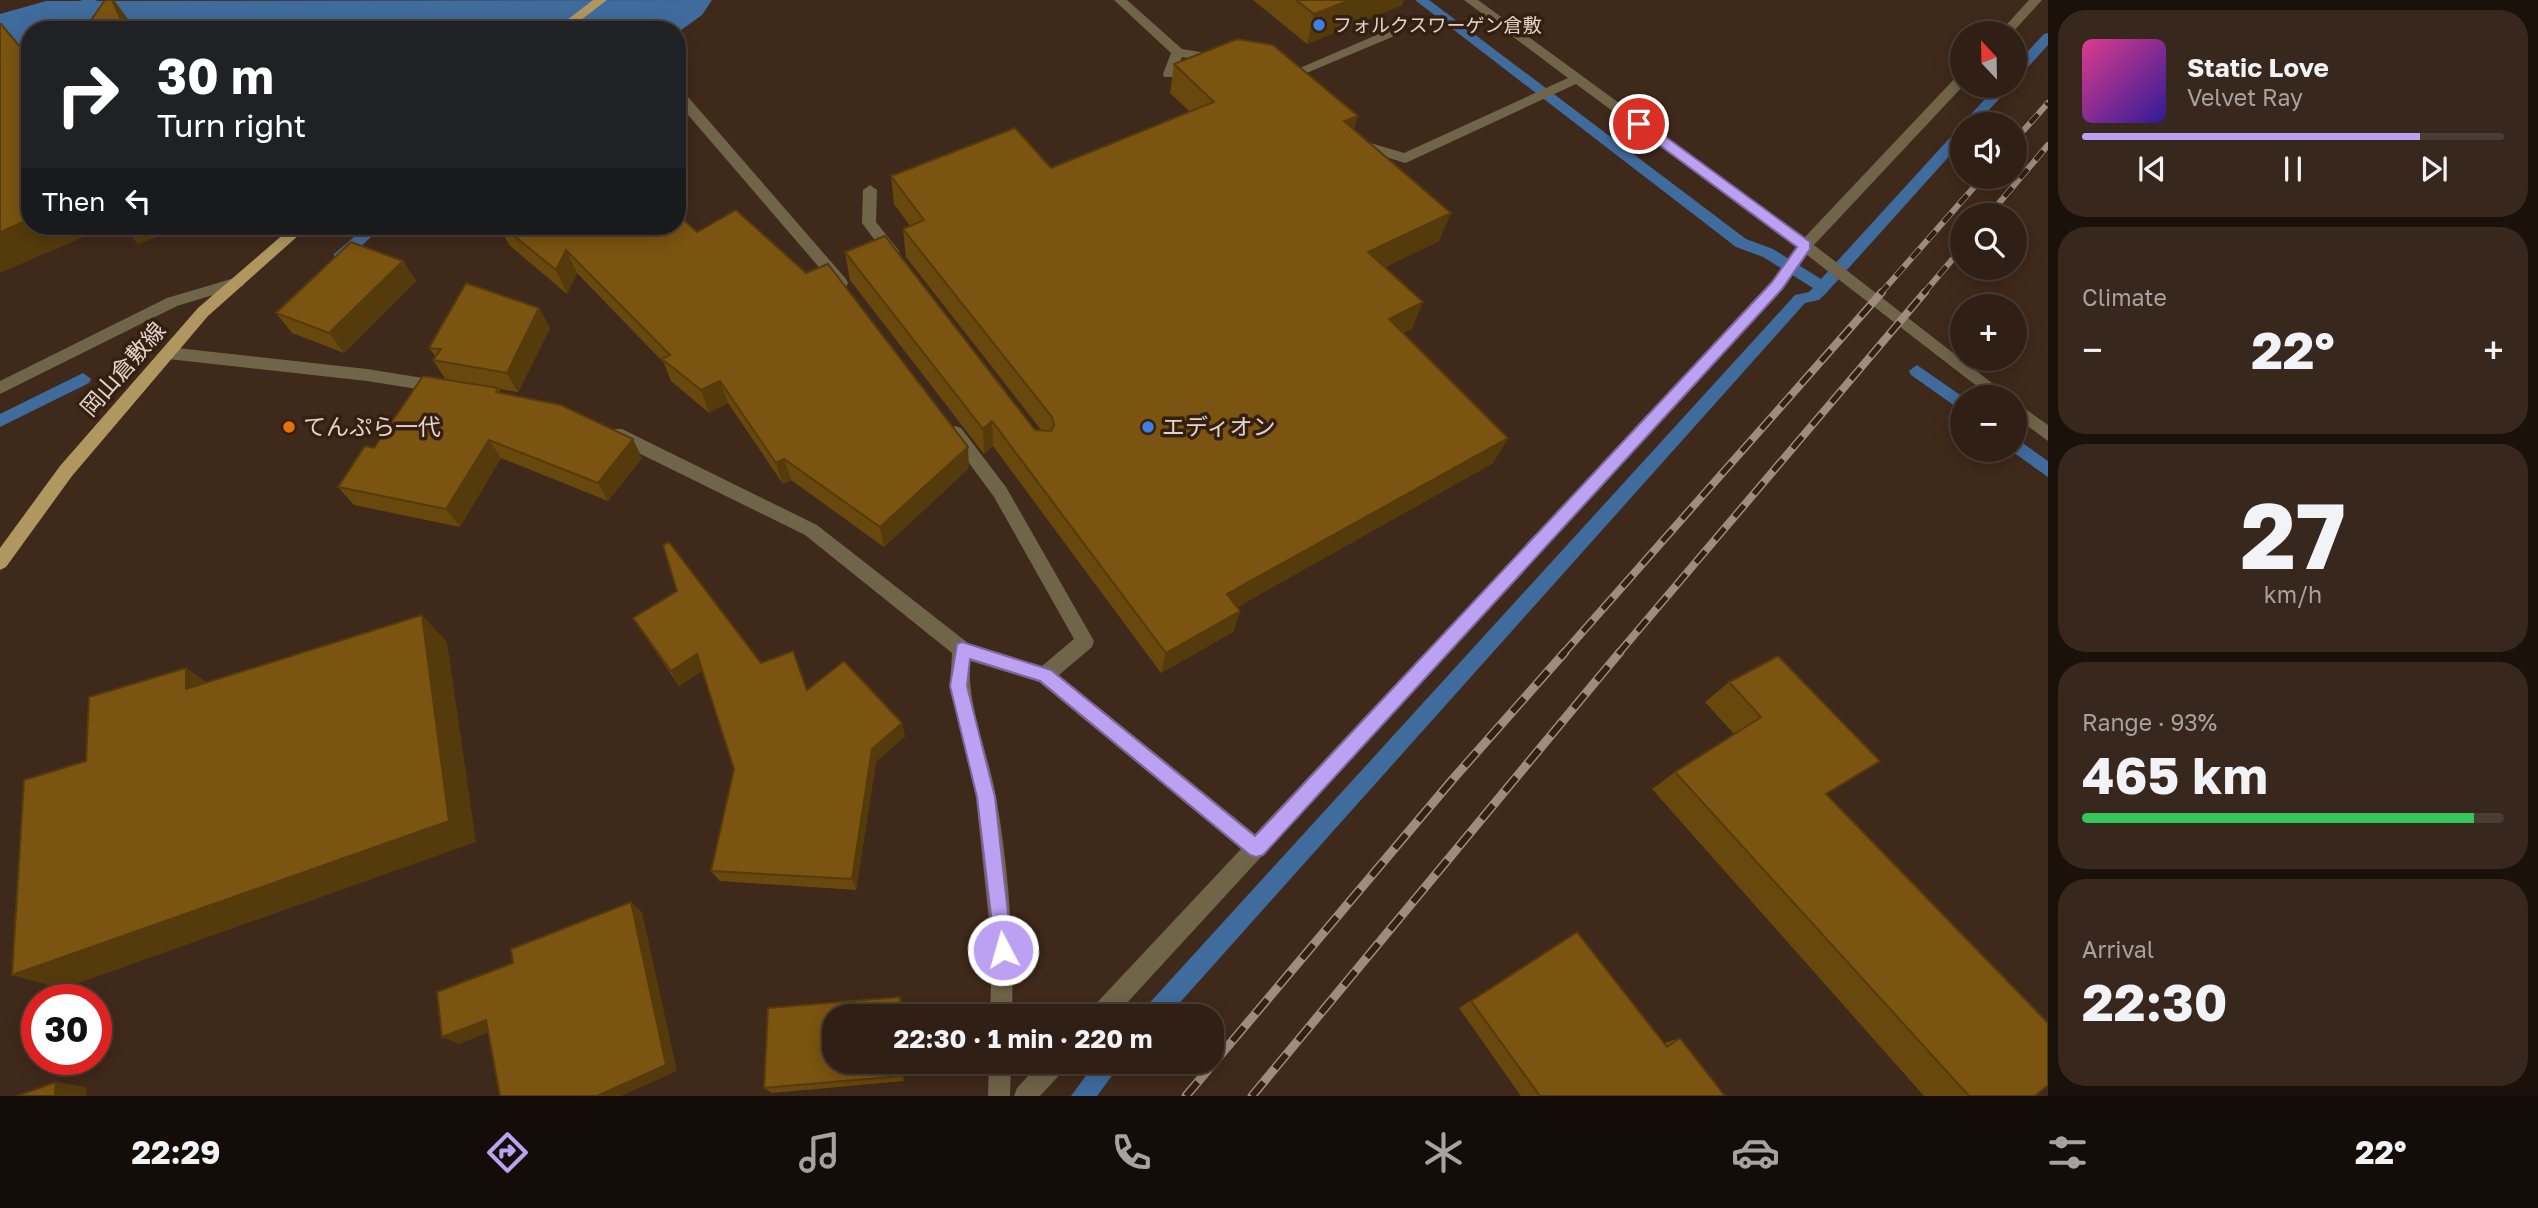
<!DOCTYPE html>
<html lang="en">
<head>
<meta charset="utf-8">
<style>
	:root { --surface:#2f1f14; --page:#37271d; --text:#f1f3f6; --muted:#a7a2a0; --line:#4a3d34; --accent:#bca0f2 }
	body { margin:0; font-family:"Golos Text","Noto Sans JP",sans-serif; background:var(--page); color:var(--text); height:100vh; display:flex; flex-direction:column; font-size:26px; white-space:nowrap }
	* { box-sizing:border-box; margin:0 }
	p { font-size:23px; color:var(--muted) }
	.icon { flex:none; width:38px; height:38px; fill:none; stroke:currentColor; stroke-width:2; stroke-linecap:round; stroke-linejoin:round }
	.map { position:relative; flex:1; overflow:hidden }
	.details { display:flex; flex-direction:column; gap:10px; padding:10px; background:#1a110b; width:490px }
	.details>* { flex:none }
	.top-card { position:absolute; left:21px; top:21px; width:665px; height:214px; border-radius:28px; box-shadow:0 4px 18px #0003,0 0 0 2px var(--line); background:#202124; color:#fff; overflow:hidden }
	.needle { width:46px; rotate:338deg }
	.controls { position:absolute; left:1950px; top:21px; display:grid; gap:14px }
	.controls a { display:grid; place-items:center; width:77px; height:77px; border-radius:50%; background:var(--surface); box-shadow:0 4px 18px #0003,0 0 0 2px var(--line); font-size:35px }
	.speed { position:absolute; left:21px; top:984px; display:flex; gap:14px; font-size:35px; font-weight:700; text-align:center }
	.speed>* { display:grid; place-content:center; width:91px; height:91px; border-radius:50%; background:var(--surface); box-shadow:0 4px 18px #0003,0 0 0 2px var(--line); line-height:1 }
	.speed .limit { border:10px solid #d22; background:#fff; color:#111 }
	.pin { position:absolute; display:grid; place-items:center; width:60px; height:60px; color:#fff; margin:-30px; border:4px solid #fff; border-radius:50%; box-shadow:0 2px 7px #0007 }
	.me { position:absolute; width:77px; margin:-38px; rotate:354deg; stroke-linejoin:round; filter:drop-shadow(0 0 5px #0008) }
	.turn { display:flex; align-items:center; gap:24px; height:147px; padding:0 21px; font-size:32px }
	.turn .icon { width:91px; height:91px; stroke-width:2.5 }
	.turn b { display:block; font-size:49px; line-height:60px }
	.then { display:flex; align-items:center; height:66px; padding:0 21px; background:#0003; gap:14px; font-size:26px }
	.big { font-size:52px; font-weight:700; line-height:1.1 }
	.details .card { flex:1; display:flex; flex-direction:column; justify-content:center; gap:10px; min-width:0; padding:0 24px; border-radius:28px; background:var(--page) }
	.details .dial { align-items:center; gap:0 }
	.dial b { font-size:91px; line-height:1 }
	.song { display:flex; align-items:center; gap:21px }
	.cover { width:84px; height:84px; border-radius:10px; background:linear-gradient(135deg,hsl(330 70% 55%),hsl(250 70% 35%)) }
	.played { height:7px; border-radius:4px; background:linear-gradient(90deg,var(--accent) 80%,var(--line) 80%) }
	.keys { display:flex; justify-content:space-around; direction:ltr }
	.heat { display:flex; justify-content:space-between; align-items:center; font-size:38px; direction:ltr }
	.charge { height:10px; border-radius:5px; background:linear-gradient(90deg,#34c759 93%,var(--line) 0) }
	.trip { position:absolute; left:822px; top:1004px; width:402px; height:70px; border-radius:28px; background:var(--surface); box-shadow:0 4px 18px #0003,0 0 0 2px var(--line); font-weight:700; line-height:70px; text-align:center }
	.tabs { display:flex; height:112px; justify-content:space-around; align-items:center; background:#130c08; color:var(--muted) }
	.tabs .icon { width:49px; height:49px }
	.tabs .on { color:var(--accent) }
	.tabs b { font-size:32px; color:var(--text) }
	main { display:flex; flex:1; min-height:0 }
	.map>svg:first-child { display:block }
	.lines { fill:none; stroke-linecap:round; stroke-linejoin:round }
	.stream { fill:#406b9d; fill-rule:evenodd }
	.river { fill:#406b9d; fill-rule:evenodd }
	.minor { fill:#706449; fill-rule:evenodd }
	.major { fill:#b0975f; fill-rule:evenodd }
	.rail-far2-casing { stroke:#9e8c80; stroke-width:6 }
	.rail-far1-casing { stroke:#9e8c80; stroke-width:8 }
	.rail-casing { stroke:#9e8c80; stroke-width:9 }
	.rail-far2 { stroke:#351f11; stroke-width:4.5; stroke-dasharray:12; stroke-linecap:butt }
	.rail-far1 { stroke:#351f11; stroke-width:5; stroke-dasharray:15; stroke-linecap:butt }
	.rail { stroke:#351f11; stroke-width:6; stroke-dasharray:18; stroke-linecap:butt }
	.wall { fill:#69480e }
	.shaded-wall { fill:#553b0b }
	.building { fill:#7a5410; stroke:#553b0b; stroke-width:2 }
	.route { fill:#bca0f2; stroke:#7a689d; stroke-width:2 }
	.shop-dot { fill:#3f7fe0; stroke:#351f11; stroke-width:2.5 }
	.food-dot { fill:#e8710a; stroke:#351f11; stroke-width:2.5 }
	.labels { text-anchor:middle; stroke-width:7; stroke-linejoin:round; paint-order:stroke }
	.far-poi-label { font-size:19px; fill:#e3d4cb; stroke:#351f11; text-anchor:start }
	.street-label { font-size:23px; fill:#e3d4cb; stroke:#351f11 }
	.poi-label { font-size:23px; fill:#e3d4cb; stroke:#351f11; text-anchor:start }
</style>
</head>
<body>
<main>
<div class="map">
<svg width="2048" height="1096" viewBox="0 0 2048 1096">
	<rect width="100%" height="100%" fill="#3f291a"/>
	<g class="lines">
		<!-- stream -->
		<path class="stream" d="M 82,0 L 97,0 L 50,26 L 40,23 Z
			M 1415,0 L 1429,0 L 1746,239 L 1773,249 L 1821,279 L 1957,130 L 1962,129 L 1962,142 L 1828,291 L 1819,300 L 1805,303 L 1167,1017 L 1141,1017 L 1144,1009 L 1795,295 L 1809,292 L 1813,288 L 1763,257 L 1736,247 Z
			M 647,17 L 653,21 L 643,30 L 628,30 Z
			M 2048,33 L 2048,45 L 2019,77 L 2014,78 L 2014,66 L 2044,34 Z
			M 1997,86 L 2011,86 L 1976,124 L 1962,124 Z
			M 367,226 L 383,226 L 344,262 L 334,262 L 334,254 Z
			M 1917,365 L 1963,397 L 1962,411 L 1911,375 L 1909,371 Z
			M 83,373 L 91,379 L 89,383 L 0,427 L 0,414 Z
			M 2014,437 L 2048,461 L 2048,477 L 2010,450 L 2014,450 Z
			M 1096,1062 L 1122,1062 L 1097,1096 L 1071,1096 Z"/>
		<!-- river -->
		<path class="river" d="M 712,0 L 702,15 L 677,33 L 677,30 L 30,30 L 30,53 L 0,61 L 0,14 L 46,1 Z"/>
		<!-- minor -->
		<path class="minor" d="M 1114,0 L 1127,0 L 1182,49 L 1218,55 L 1224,59 L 1218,63 L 1182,57 L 1174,77 L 1164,77 L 1163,74 L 1171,53 Z
			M 1464,0 L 1478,0 L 1804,238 L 1957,76 L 1962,75 L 1963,86 L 1814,245 L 2010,397 L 1991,397 L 1807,255 L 1782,290 L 1114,1017 L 1088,1017 L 1091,1009 L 1241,849 L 1039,682 L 970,661 C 967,708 988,751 996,797 C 1009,869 1014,944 1012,1017 L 990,1017 L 992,950 L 976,797 L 950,686 L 952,653 L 805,535 L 610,439 L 608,434 L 610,429 L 622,429 L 817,525 L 968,643 L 1042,666 L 1074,639 L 994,497 L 947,433 L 955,426 L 961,428 L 1006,487 L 1094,641 L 1092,647 L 1059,675 L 1255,834 L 1772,282 L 1796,247 L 1576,84 L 1410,161 L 1405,163 L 1357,148 L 1348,139 L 1350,136 L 1360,136 L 1367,142 L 1404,153 L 1568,78 Z
			M 2029,0 L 2042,0 L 2012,33 L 1999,33 Z
			M 1388,30 L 1394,34 L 1392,37 L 1290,80 L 1285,81 L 1279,77 Z
			M 677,89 L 682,90 L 846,279 L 848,283 L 846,287 L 836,287 L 677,102 Z
			M 870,185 L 877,190 L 876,222 L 899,251 L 899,259 L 889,259 L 862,223 L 863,190 Z
			M 238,277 L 243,278 L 245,282 L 243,286 L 177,306 L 0,394 L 0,381 L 167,298 Z
			M 168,347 L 367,369 L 442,381 L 450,387 L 442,393 L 367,381 L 168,359 L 160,353 Z
			M 2014,401 L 2048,425 L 2048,441 L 2014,416 Z
			M 989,1062 L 1011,1062 L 1010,1096 L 988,1096 Z
			M 1041,1062 L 1067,1062 L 1064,1070 L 1040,1096 L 1014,1096 L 1017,1088 Z"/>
		<!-- major -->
		<path class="major" d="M 593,0 L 607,0 L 568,30 L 554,30 Z
			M 293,226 L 309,226 L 208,316 L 72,476 L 6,567 L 0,570 L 0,548 L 60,466 L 198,308 Z"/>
		<defs>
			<path id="rail-far2" d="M 2014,141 L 2048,103
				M 1989,215 L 2048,145
				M 1880,294 L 1983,177
				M 1923,294 L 1962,248"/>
			<path id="rail-far1" d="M 1563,654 L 1882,292
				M 1618,654 L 1925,292"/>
			<path id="rail" d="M 1186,1096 L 1453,779 L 1565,652
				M 1252,1096 L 1620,652"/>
		</defs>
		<!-- rail-far2 casing -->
		<use href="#rail-far2" class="rail-far2-casing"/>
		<!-- rail-far1 casing -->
		<use href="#rail-far1" class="rail-far1-casing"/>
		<!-- rail casing -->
		<use href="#rail" class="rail-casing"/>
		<!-- rail-far2 -->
		<use href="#rail-far2" class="rail-far2"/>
		<!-- rail-far1 -->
		<use href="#rail-far1" class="rail-far1"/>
		<!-- rail -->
		<use href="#rail" class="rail"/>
	</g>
	<!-- wall -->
	<path class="wall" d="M 1253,0 L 1404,0 L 1402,5 L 1307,44 Z
		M 1174,64 L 1354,130 L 1439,241 L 1385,267 L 1412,329 L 1403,333 L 1508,438 L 1493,463 L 1237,607 L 1240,611 L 1233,632 L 1161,673 L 993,446 L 984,454 L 850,280 L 845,252 L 1035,430 L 1042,431 L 906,257 L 903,229 L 910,226 L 894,204 L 891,176 L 1051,168 L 1190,112 L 1170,93 Z
		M 499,226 L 677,226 L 697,232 L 969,468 L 884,547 L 791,480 L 783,484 L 728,403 L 709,413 L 671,381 L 664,363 L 577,273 L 567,294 L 509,245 Z
		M 403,261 L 416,281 L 344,353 L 292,333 L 276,313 Z
		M 539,308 L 550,328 L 518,392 L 499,389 L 501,393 L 642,458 L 608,501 L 501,458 L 460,527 L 354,505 L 338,487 L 374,448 L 446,380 L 433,360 L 436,357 L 429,348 Z
		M 633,618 L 761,663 L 807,690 L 905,736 L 876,762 L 856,890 L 720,881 L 711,871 L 734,769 L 703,670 L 679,686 L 643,633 Z
		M 1778,656 L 1826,794 L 2035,1096 L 1924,1096 L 1652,789 L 1675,772 L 1734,734 L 1705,702 L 1729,682 Z
		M 1577,932 L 1664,1043 L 1680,1038 L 1725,1096 L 1521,1096 L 1459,1008 Z
		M 900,997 L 903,1005 L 903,1017 L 835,1017 L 835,1062 L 969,1062 L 969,1069 L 904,1071 L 904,1081 L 772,1093 L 764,1088 L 768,1008 Z"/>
	<!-- shaded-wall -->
	<path class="shaded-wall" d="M 112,0 L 114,0 L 131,23 L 134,30 L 126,30 Z
		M 1350,0 L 1404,0 L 1402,5 L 1307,44 L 1314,14 Z
		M 1358,116 L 1349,145 L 1344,121 Z
		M 1451,213 L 1439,241 L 1359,280 L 1368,252 Z
		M 30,219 L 30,226 L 109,226 L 0,273 L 0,232 Z
		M 122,226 L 186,226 L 138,244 Z
		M 566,250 L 577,273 L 567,294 L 556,270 Z
		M 403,261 L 416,281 L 344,353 L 329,333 Z
		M 1423,302 L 1412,329 L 1379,346 L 1389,319 Z
		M 539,308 L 550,328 L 518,392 L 507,373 Z
		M 720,381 L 728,403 L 709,413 L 701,390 Z
		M 992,421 L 993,446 L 984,454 L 983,429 Z
		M 1508,438 L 1493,463 L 1220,617 L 1227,594 Z
		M 633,439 L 642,458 L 608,501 L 598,483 Z
		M 489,440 L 501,458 L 460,527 L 446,509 Z
		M 968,447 L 969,468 L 884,547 L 880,527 Z
		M 784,459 L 791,480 L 783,484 L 776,463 Z
		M 1240,611 L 1233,632 L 1161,673 L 1166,653 Z
		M 422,615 L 447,642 L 476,842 L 62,989 L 12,975 Z
		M 697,654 L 705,668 L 679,686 L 671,671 Z
		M 186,668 L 222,693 L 186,689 Z
		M 902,723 L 905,736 L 876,762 L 856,890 L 852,879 L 872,749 Z
		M 631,902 L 642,912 L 677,1071 L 621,1096 L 597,1096 Z
		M 900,997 L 903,1005 L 903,1017 L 900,1017 Z
		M 486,1020 L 502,1027 L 459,1044 L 442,1037 Z
		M 900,1065 L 904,1071 L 904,1081 L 901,1076 Z
		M 56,1082 L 86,1087 L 86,1096 L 55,1096 Z"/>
	<!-- building -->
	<path class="building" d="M 105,0 L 112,0 L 126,30 L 76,30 L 87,26 Z
		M 1296,0 L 1350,0 L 1314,14 Z
		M 0,24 L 1,24 L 21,48 L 30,45 L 30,219 L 0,232 Z
		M 1237,39 L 1273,45 L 1358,116 L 1344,121 L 1451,213 L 1368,252 L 1423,302 L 1389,319 L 1508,438 L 1227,594 L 1240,611 L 1166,653 L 992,421 L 983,429 L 845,252 L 885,236 L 1035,430 L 1051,431 L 1054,425 L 1052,417 L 903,229 L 924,220 L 891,176 L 1015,128 L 1051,168 L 1214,102 L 1174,64 Z
		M 736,210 L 806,273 L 828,264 L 968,447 L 880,527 L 784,459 L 776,463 L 720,381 L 701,390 L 662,359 L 670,355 L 566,250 L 556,270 L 502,226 L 677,226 L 677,214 L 697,232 Z
		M 351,242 L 403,261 L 329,333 L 276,313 Z
		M 466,283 L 539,308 L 507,373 L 433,360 L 441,349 L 429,348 Z
		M 423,376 L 498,388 L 496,392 L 561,405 L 633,439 L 598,483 L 489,440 L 446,509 L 338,487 L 365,446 L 374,448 Z
		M 669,542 L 761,663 L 793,651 L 807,690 L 844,661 L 902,723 L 872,749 L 852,879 L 711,871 L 734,769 L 697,654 L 671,671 L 633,618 L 677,591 L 663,545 Z
		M 422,615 L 449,821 L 12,975 L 24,780 L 86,761 L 89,697 L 186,668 L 186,689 Z
		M 1778,656 L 1880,761 L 1826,794 L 2048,1023 L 2048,1085 L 2035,1096 L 1969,1096 L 1675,772 L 1761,717 L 1729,682 Z
		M 631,902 L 666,1065 L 597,1096 L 500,1096 L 486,1020 L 442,1037 L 437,992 L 513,963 L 511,949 Z
		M 1577,932 L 1667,1047 L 1680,1038 L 1725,1096 L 1540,1096 L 1471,1001 Z
		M 900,997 L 900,1017 L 835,1017 L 835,1062 L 967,1063 L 900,1065 L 901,1076 L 764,1088 L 768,1008 Z
		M 56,1082 L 55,1096 L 17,1096 Z"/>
	<!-- route -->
	<path class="route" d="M 1635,121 L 1644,121 L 1810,242 L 1810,249 L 1782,289 L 1263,855 L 1256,857 L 1250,855 L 1040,681 L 970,659 L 967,686 L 995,797 L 1012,950 L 1010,957 L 1003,960 L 996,957 L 977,797 L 950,686 L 957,644 L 962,642 L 1051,670 L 1255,836 L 1772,282 L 1797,247 L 1635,127 Z"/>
	<!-- markers -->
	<g class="shop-dot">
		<circle cx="1319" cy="25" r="7"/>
		<circle cx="1148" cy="427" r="7"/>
	</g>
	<circle class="food-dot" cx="289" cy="427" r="7"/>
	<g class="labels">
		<!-- far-poi labels -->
		<g class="far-poi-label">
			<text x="1333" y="32">フォルクスワーゲン倉敷</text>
		</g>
		<!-- street labels -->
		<g class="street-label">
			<text transform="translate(123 369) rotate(-49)" y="8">岡山倉敷線</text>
		</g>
		<!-- poi labels -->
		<g class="poi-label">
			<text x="303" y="435">てんぷら一代</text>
			<text x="1162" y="435">エディオン</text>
		</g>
	</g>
</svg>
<div class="controls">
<a><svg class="needle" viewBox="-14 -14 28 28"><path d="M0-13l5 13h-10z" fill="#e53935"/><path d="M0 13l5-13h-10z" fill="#a7a2a0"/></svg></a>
<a><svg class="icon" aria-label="sound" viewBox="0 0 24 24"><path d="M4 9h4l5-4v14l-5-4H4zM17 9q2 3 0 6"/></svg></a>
<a><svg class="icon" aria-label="search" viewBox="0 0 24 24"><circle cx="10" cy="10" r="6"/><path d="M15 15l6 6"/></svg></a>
<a>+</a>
<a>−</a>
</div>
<div class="speed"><div class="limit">30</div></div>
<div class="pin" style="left:1639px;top:124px;background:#d93025"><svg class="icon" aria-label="arrive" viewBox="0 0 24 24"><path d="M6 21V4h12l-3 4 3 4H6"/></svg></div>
<svg class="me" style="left:1003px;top:950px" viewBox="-20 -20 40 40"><circle r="17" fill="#bca0f2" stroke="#fff" stroke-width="3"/><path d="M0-11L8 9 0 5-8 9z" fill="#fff"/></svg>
<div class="trip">22:30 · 1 min · 220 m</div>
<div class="top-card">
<div class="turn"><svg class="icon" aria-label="right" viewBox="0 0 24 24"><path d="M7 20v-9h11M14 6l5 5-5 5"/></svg><div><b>30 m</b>Turn right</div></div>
<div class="then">Then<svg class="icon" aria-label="left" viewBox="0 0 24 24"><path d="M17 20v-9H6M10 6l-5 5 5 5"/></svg></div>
</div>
</div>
<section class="details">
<div class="card">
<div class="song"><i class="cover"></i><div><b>Static Love</b><p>Velvet Ray</p></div></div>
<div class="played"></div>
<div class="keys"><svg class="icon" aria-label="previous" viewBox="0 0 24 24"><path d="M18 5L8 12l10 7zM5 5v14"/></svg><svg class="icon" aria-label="pause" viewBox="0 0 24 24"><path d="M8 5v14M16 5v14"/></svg><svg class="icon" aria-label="next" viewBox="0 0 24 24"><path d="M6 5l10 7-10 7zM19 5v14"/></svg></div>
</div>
<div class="card"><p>Climate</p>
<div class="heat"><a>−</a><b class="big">22°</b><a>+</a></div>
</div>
<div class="card dial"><b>27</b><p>km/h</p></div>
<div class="card"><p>Range · 93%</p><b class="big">465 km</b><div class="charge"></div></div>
<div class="card"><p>Arrival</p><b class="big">22:30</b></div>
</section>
</main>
<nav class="tabs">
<b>22:29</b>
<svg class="icon on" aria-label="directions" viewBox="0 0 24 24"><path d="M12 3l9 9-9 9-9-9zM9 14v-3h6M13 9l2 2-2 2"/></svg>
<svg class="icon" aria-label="music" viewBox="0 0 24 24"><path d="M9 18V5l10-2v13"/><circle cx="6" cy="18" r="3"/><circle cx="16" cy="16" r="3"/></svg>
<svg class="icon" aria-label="phone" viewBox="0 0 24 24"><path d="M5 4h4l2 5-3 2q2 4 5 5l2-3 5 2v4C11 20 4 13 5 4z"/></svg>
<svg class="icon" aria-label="climate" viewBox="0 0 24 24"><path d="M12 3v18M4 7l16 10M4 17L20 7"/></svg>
<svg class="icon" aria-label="car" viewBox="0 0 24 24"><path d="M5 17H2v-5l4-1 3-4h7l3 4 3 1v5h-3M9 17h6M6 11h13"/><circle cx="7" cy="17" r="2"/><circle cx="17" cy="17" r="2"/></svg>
<svg class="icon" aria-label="filters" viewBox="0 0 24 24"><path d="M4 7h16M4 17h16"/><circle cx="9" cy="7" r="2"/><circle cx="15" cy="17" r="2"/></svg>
<b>22°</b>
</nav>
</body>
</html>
